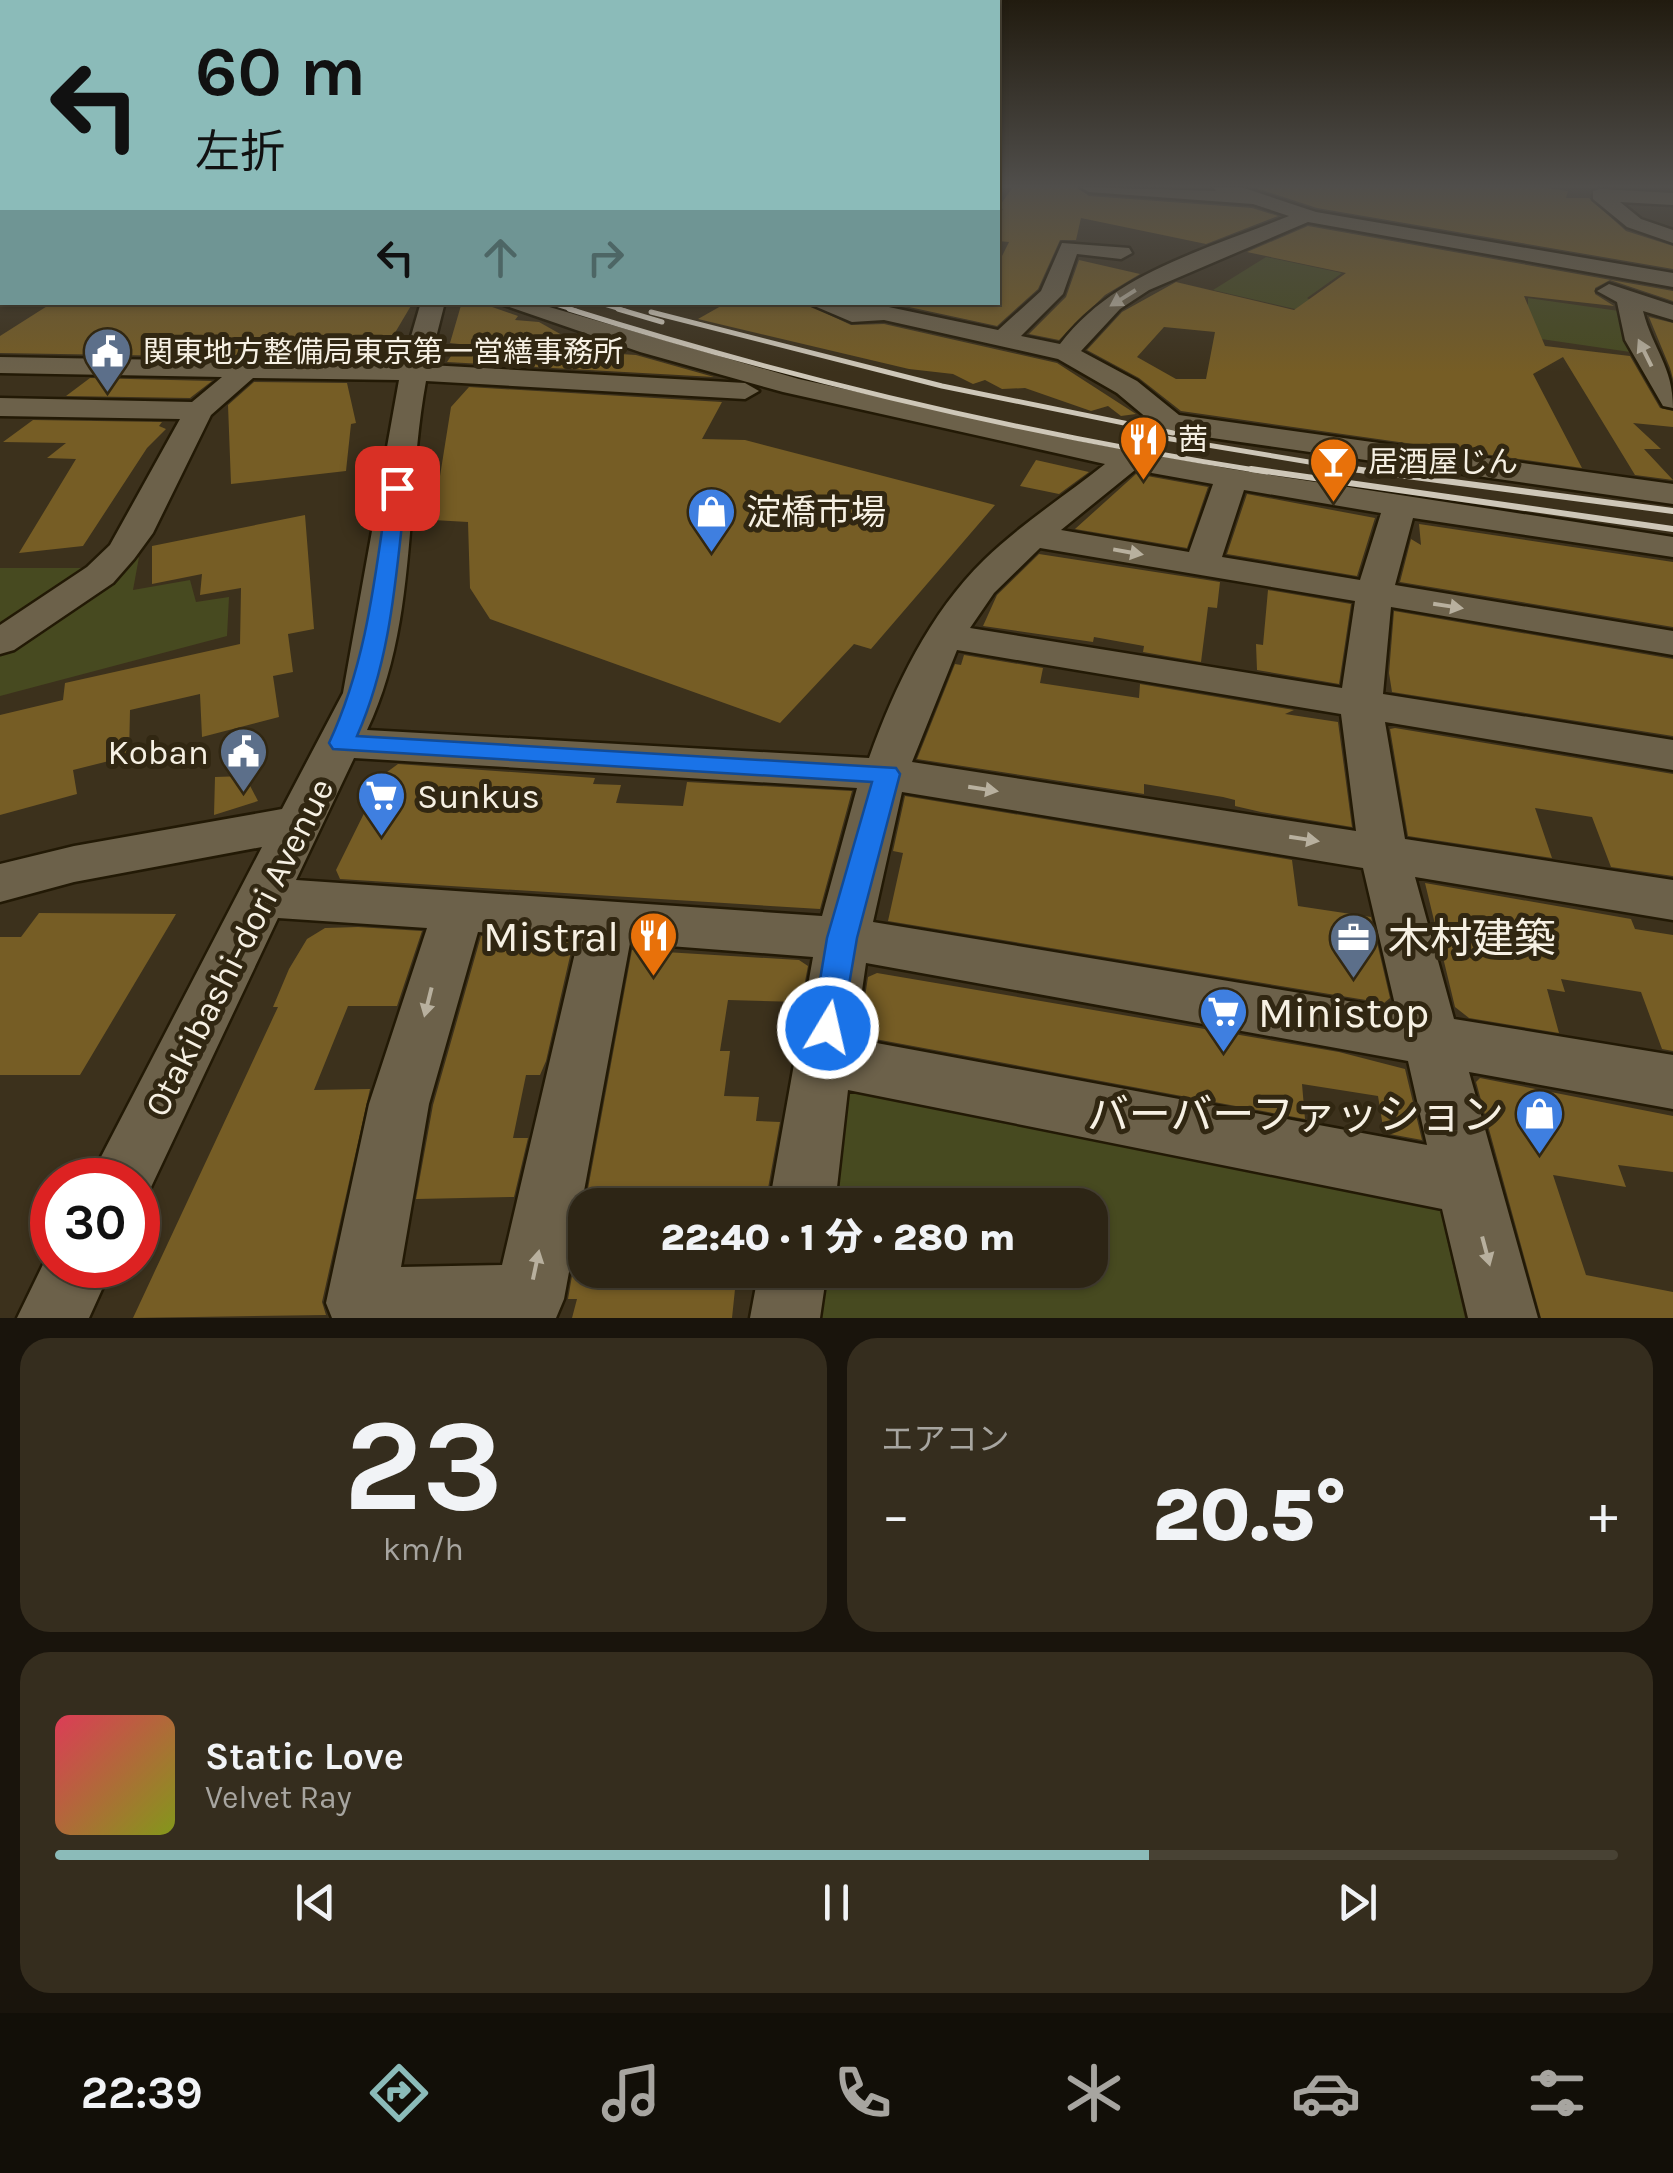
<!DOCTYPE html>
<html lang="ja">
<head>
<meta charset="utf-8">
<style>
	:root { --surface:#2d2515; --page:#352d1e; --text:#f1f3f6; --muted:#a7a5a0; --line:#484234; --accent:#8bbbb9 }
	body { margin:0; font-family:Karla,"Noto Sans JP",sans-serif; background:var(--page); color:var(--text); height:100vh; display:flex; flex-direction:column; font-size:38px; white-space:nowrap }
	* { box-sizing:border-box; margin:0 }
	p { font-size:32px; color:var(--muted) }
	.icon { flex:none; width:55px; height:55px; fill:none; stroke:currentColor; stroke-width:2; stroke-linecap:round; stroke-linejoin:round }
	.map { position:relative; height:1318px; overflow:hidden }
	.panel { display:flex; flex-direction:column; gap:20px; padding:20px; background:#19140c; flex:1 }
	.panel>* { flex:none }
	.banner { position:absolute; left:0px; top:0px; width:1000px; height:305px; box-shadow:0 2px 8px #0004,0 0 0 2px var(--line); background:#8bbbb9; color:#111; overflow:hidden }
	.speed { position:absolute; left:30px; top:1158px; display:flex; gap:20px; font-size:50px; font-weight:700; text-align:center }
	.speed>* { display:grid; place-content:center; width:130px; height:130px; border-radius:50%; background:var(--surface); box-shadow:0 2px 8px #0004,0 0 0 2px var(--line); line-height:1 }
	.speed .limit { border:15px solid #d22; background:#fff; color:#111 }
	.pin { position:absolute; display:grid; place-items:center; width:85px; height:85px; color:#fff; margin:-42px; border-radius:20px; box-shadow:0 5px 15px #0006 }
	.me { position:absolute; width:110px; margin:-55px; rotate:9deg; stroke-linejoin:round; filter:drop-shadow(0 0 8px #0008) }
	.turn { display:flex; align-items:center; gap:35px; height:210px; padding:0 30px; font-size:45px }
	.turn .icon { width:130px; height:130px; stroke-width:2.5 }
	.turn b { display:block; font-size:70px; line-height:85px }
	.lanes { display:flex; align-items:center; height:95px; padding:0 30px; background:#0003; justify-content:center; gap:50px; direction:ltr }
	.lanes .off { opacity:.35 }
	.big { font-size:75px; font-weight:800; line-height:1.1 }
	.panel .widget { flex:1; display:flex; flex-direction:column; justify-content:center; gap:15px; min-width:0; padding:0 35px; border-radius:30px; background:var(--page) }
	.panel .dial { align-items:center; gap:0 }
	.dial b { font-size:130px; line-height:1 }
	.song { display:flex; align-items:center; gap:30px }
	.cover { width:120px; height:120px; border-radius:15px; background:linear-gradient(135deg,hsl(350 70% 55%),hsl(70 70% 35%)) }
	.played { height:10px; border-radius:5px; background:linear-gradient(90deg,var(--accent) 70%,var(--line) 70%) }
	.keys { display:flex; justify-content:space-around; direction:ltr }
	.heat { display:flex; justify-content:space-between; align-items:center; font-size:55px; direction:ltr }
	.panel .tiles { flex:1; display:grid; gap:20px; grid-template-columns:1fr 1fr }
	.widget:last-child { grid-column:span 2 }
	.trip { position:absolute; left:568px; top:1188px; width:540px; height:100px; border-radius:30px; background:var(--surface); box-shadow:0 2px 8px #0004,0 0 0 2px var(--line); font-weight:800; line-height:100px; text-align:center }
	.menu { display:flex; height:160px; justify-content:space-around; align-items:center; background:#120f08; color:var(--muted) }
	.menu .icon { width:70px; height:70px }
	.menu .on { color:var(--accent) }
	.menu b { font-size:45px; color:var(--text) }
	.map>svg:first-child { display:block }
	.green { fill:#474a20 }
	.building { fill:#765d25; fill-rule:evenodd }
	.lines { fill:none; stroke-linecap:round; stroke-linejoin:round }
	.minor-tunnel { stroke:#584e3a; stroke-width:28; stroke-dasharray:28 14; stroke-linecap:butt }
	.minor-casing { stroke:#221905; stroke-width:5 }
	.minor { fill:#6c614a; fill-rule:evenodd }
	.rail-far2 { stroke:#cec7b8; stroke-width:4 }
	.rail-far1 { stroke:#cec7b8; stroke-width:5 }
	.rail { stroke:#cec7b8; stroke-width:6 }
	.oneway { fill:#b8b09e }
	.route { fill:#1a73e8; stroke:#114b97; stroke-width:2.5 }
	.labels { text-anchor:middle; stroke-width:10; stroke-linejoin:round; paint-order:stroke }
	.far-poi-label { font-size:30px; fill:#f6f0e3; stroke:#312712; text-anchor:start }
	.poi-label { font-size:35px; fill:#f6f0e3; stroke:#312712; text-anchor:start }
	.street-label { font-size:35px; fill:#f6f0e3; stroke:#312712 }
	.near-poi-label { font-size:42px; fill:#f6f0e3; stroke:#312712; text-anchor:end }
</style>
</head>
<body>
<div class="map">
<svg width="1673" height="1318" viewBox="0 0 1673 1318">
	<rect width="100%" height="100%" fill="#3c311c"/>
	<!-- green -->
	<path class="green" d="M 1266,257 L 1342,273 L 1307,298 L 1312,301 L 1299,310 L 1213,290 Z
		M 1417,292 L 1528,305 L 1528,298 L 1626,312 L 1637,353 L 1479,330 Z
		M 139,557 L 133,590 L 190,580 L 196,602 L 229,597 L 227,636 L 0,696 L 0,650 Z
		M 0,568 L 86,568 L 0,629 Z
		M 849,1091 L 1440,1208 L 1465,1318 L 817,1318 L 824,1270 L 1090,1270 L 1090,1205 L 833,1205 Z"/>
	<!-- building -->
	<path class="building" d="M 1013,187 L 1076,187 L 1089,196 L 1252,208 L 1278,216 L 1206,244 L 1081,218 L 1076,240 L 1060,240 L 1038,289 L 997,326 L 886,302 L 998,302 L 998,264 L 1009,242 L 998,241 L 998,217 L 1003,209 L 998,208 Z
		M 1253,187 L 1538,187 L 1568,191 L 1566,198 L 1589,198 L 1626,231 L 1673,246 L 1673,269 L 1317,208 Z
		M 1308,226 L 1673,291 L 1673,301 L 1610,280 L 1595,288 L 1595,294 L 1614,306 L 1524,296 L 1545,346 L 1630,356 L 1660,408 L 1673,411 L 1673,427 L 1633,423 L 1661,449 L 1644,449 L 1673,480 L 1635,475 L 1563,357 L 1533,374 L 1582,468 L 1181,411 L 1139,378 L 1087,350 L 1122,312 L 1176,282 L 1294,310 L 1346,273 L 1247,252 ZM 1164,327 L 1215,332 L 1206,379 L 1176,379 L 1137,357 Z
		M 1079,260 L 1140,274 L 1105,295 L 1059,340 L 1029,334 L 1066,297 Z
		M 462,302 L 478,302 L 518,316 L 515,320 L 539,322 L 562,335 L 593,341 L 588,352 L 636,355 L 714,377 L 447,362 L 459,344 L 450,343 Z
		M 728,302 L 802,302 L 851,325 L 884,324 L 1057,363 L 1136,414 L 1121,416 L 1108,406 L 1091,411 L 1025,388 L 1002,389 L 985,380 L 973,384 L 953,374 L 909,369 L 698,319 Z
		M 52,303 L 368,305 L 412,304 L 383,353 L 357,359 L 0,353 L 0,336 Z
		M 1649,317 L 1673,323 L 1673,379 L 1670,368 Z
		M 90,378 L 212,381 L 190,398 L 66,396 Z
		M 254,382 L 347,383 L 356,423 L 351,424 L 346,471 L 231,484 L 228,405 Z
		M 469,387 L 722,402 L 702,439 L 745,440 L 995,505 L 871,649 L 854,644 L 780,723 L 490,619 L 470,588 L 468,522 L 433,520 L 451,407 Z
		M 33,420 L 162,422 L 159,426 L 166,429 L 147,448 L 83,546 L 19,553 L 76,459 L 47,458 L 66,443 L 3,442 Z
		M 1036,460 L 1089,472 L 1059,494 L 1020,486 Z
		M 1136,474 L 1208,487 L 1187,548 L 1075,529 Z
		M 1247,494 L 1375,518 L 1357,576 L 1227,554 Z
		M 305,515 L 314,629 L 288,634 L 293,672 L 273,676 L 279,717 L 202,737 L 200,694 L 130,710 L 129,756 L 73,770 L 77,794 L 0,815 L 0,715 L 63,700 L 65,683 L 240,644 L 241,588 L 200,595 L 202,574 L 152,584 L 152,546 Z
		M 1419,524 L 1673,562 L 1673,627 L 1400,582 L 1411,539 L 1421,545 Z
		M 1039,554 L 1220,582 L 1217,608 L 1208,607 L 1201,662 L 1143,652 L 1144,646 L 1094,637 L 1093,642 L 983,626 L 997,595 Z
		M 1268,590 L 1351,604 L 1339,684 L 1257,670 L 1256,644 L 1263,645 Z
		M 1394,611 L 1673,659 L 1673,736 L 1392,692 L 1389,673 Z
		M 964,655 L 1043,668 L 1040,683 L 1139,698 L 1140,684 L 1294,710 L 1285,714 L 1338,722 L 1352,827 L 1261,812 L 1235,806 L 1235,800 L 1223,797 L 1144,784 L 1144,794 L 917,759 L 955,664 L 961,665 Z
		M 1395,728 L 1673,774 L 1673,876 L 1611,867 L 1592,817 L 1535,808 L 1552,858 L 1408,836 L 1390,729 Z
		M 398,764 L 595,778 L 593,784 L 621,785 L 616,803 L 683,806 L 687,782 L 852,791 L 820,909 L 340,879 L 336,870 L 383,775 Z
		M 245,776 L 258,801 L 214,815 L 215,777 Z
		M 905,796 L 1292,860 L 1298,906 L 1371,917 L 1390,998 L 1384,1003 L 888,921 L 903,853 L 893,851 Z
		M 1425,883 L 1631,919 L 1635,929 L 1673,935 L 1673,1051 L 1662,1049 L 1641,992 L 1561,979 L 1565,992 L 1547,989 L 1559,1033 L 1469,1018 L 1455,1007 Z
		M 39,913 L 176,914 L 80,1075 L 0,1075 L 0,937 L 21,937 Z
		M 358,927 L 422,931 L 397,1006 L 348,1006 L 314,1090 L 370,1089 L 322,1302 L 326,1315 L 133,1318 L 278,1007 L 273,1007 L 289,969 L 307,939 L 325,928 Z
		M 481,936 L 573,943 L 546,1061 L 540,1075 L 526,1075 L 513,1138 L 528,1138 L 514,1197 L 416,1199 L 433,1105 Z
		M 632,950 L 799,960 L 808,966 L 801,1002 L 728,1000 L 720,1051 L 730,1051 L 724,1096 L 759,1097 L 756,1121 L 780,1122 L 765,1205 L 585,1205 Z
		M 877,973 L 1339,1052 L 1405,1069 L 1422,1140 L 1384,1133 L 1378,1096 L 1302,1084 L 1305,1119 L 859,1036 L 868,977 Z
		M 1480,1078 L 1673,1116 L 1673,1172 L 1618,1165 L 1626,1187 L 1553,1175 L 1586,1275 L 1673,1292 L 1673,1318 L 1541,1318 L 1476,1082 Z
		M 573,1270 L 643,1274 L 644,1270 L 737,1270 L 732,1318 L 572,1318 L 577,1299 L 568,1299 Z"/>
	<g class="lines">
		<!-- minor-tunnel -->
		<path class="minor-tunnel" d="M 1135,454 L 1167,426"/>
		<defs>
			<path id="minor" d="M 1080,187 L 1216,191 L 1213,187 L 1241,187 L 1316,212 L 1673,273 L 1673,287 L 1308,222 L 1149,290 L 1120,309 L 1081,351 L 1137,381 L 1179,415 L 1673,484 L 1673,504 L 1170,432 L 1160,429 L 1117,393 L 1058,359 L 884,320 L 852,322 L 805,302 L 884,306 L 998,330 L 1041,291 L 1062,243 L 1129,248 L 1132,253 L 1121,259 L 1077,254 L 1063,294 L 1021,336 L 1060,344 C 1116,271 1207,250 1289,216 L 1253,204 L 1089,192 Z
				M 1600,189 L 1673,193 L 1673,205 L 1620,202 L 1641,219 L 1673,230 L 1673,243 L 1627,227 L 1593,199 L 1593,191 Z
				M 1609,284 L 1673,305 L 1673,320 L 1643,311 C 1653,350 1673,366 1673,408 L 1663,406 L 1625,340 L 1617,302 L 1597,291 Z
				M 421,302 L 445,302 L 429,365 L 745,383 L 759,391 L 745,399 L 426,381 C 405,495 418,624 367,730 L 869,758 C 895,686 929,614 984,560 C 1021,524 1065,496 1105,464 L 783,392 L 640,352 L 495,302 L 532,302 L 799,379 L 1084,442 L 1122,449 L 1135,445 L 1150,454 L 1231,469 L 1673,537 L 1673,557 L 1413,518 L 1395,585 L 1673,631 L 1673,655 L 1391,607 L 1383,694 L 1673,740 L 1673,770 L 1385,722 L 1405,839 L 1673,880 L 1673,920 L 1415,877 L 1454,1019 L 1673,1055 L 1673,1109 L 1469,1072 L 1538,1318 L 1468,1318 L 1442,1209 L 848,1090 L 835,1205 L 769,1205 L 813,957 L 630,943 L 564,1299 L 556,1318 L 332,1318 L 326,1303 L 369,1104 L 427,928 L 278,918 L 144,1202 L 138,1204 L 138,1180 L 89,1180 L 262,847 L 74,882 L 0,902 L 0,864 L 74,846 L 282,809 L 343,693 L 399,380 L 253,378 L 211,415 L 153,533 L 134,559 L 113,583 L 14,650 L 0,654 L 0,625 L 87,567 L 110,545 L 180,419 L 0,416 L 0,398 L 192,402 L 222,377 L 0,373 L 0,357 L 403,364 ZM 1135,470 L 1213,484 L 1189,552 L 1061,530 ZM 1244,490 L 1381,513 L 1360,580 L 1222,557 ZM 1040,548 L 1355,601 L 1342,688 L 970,628 L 994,593 ZM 957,650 L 1341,714 L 1356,831 L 912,762 ZM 354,758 L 857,788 L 822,916 L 296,880 ZM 902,792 L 1363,868 L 1396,1009 L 873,922 ZM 478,932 L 578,940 L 502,1265 L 401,1267 L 429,1104 ZM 866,963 L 1408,1061 L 1427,1145 L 855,1039 Z
				M 52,1246 L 52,1265 L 113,1265 L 89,1318 L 17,1318 Z
				M 759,1270 L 827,1270 L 820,1318 L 750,1318 Z"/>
		</defs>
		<!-- minor casing -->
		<use href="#minor" class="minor-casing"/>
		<!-- minor -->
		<use href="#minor" class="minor"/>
		<!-- rail-far2 -->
		<path class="rail-far2" d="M 548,302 L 577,311
			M 596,302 L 626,311"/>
		<!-- rail-far1 -->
		<path class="rail-far1" d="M 569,309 C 798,381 1030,435 1267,472
			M 618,309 L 662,322
			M 651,312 L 942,386 L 1173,433
			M 1159,437 L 1369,472"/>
		<!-- rail -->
		<path class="rail" d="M 1251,469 L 1673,529
			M 1354,469 L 1673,511"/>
	</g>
	<!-- one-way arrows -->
	<defs><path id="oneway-solid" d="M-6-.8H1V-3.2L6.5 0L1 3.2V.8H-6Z" transform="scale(2.5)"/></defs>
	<g class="oneway">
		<use href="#oneway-solid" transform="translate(1123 298) rotate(148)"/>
		<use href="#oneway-solid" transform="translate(1645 353) rotate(-116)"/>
		<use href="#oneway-solid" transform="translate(1128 552) rotate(10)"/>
		<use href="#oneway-solid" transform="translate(1448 606) rotate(9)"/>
		<use href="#oneway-solid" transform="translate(983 789) rotate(9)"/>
		<use href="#oneway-solid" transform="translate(1304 839) rotate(9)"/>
		<use href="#oneway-solid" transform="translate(428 1002) rotate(104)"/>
		<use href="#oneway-solid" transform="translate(1486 1251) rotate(75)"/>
		<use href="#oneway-solid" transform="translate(536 1265) rotate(-78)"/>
	</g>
	<!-- sky -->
	<linearGradient id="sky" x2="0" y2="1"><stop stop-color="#211b0f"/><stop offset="0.5" stop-color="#504e4b"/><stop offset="1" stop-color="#504e4b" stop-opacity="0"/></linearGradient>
	<rect width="1673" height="372" fill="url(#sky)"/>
	<!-- route -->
	<path class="route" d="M 397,483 L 406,488 C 396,573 392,657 357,736 L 896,768 L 900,774 L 857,938 L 840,1038 L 828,1042 L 817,1038 L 812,1028 L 827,938 L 872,782 L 333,749 L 329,743 C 367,661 375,577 388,488 Z"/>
	<!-- icons -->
	<defs>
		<symbol id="civic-pin" viewBox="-11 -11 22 30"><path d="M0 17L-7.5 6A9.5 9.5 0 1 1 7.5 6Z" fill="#5c6f8a" stroke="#312712"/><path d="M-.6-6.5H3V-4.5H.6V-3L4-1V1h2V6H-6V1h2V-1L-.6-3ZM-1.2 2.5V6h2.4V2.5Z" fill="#fff"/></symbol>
		<symbol id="restaurant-pin" viewBox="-11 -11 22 30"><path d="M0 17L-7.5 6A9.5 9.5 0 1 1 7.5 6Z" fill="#e8710a" stroke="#312712"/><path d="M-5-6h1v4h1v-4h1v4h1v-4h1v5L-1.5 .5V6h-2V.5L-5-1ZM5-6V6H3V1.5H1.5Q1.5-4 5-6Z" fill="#fff"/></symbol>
		<symbol id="bar-pin" viewBox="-11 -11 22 30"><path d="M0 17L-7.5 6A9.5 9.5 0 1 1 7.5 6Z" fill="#e8710a" stroke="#312712"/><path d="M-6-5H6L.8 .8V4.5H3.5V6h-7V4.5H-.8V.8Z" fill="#fff"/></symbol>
		<symbol id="shop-pin" viewBox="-11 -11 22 30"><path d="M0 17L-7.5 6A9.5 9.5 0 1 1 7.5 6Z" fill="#3f7fe0" stroke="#312712"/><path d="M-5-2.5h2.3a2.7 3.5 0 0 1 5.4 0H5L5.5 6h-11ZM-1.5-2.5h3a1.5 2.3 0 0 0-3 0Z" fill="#fff"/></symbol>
		<symbol id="supermarket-pin" viewBox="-11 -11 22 30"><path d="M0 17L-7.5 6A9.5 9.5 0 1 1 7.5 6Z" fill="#3f7fe0" stroke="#312712"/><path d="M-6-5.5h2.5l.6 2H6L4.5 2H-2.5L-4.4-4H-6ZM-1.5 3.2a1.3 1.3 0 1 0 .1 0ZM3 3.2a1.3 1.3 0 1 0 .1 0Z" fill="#fff"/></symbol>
		<symbol id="office-pin" viewBox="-11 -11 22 30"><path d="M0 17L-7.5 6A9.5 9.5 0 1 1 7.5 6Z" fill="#5c6f8a" stroke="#312712"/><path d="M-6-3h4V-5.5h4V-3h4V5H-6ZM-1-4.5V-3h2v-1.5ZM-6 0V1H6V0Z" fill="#fff"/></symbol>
	</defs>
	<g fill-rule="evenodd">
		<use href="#civic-pin" x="80" y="324" width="55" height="75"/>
		<use href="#restaurant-pin" x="1116" y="412" width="55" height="75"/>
		<use href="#bar-pin" x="1306" y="434" width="55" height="75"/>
		<use href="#shop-pin" x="684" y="484" width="55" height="75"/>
		<use href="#civic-pin" x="216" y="724" width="55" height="75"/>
		<use href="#supermarket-pin" x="354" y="768" width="55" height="75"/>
		<use href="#restaurant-pin" x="626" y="908" width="55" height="75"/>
		<use href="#office-pin" x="1326" y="910" width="55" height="75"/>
		<use href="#supermarket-pin" x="1196" y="984" width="55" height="75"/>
		<use href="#shop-pin" x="1512" y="1086" width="55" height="75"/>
	</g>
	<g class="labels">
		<!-- far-poi labels -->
		<g class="far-poi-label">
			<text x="143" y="362">関東地方整備局東京第一営繕事務所</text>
			<text x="1178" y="450">茜</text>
			<text x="1368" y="472">居酒屋じん</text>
		</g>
		<!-- poi labels -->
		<g class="poi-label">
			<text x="746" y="524">淀橋市場</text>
			<text x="209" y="764" text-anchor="end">Koban</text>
			<text x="417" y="808">Sunkus</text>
		</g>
		<!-- street labels -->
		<g class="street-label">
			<text transform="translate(239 947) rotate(-63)" y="12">Otakibashi-dori Avenue</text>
		</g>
		<!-- near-poi labels -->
		<g class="near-poi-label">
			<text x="619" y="951">Mistral</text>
			<text x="1388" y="953" text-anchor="start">木村建築</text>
			<text x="1258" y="1027" text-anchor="start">Ministop</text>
			<text x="1504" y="1129">バーバーファッション</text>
		</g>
	</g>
</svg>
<div class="speed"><div class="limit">30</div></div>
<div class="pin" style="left:397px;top:488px;background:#d93025"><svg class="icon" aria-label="arrive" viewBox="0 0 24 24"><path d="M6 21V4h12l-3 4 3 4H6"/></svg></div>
<svg class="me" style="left:828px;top:1028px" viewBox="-20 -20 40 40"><circle r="17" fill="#1a73e8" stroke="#fff" stroke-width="3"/><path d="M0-11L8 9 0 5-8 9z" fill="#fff"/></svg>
<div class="trip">22:40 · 1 分 · 280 m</div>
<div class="banner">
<div class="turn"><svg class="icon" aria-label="left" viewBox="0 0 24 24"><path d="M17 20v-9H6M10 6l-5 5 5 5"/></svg><div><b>60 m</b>左折</div></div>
<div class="lanes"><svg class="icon" aria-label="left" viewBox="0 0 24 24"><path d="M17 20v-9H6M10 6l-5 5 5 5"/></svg><svg class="icon off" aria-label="ahead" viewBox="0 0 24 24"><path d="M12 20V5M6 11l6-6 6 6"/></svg><svg class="icon off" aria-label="right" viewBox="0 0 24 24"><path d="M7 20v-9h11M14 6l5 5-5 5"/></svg></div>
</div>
</div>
<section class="panel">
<div class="tiles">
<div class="widget dial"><b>23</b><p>km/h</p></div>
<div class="widget"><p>エアコン</p>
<div class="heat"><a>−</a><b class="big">20.5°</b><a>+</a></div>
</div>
<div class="widget">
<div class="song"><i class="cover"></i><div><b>Static Love</b><p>Velvet Ray</p></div></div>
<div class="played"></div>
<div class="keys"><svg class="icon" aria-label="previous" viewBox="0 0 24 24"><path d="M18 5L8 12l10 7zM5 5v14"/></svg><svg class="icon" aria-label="pause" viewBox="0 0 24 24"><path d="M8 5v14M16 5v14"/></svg><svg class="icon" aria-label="next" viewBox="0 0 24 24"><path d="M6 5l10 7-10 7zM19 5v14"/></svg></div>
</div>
</div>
</section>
<nav class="menu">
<b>22:39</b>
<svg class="icon on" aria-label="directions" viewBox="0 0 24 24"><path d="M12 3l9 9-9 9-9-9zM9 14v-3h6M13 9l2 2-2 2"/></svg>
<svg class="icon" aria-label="music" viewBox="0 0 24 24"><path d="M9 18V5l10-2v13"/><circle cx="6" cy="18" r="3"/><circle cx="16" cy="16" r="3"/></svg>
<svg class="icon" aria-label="phone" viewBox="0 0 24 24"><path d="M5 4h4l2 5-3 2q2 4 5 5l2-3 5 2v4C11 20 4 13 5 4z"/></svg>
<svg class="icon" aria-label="climate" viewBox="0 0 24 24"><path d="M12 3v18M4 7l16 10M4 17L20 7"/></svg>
<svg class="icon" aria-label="car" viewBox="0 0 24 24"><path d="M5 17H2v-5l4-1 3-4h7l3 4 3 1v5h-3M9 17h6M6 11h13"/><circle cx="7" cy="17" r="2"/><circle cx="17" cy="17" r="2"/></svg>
<svg class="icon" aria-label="filters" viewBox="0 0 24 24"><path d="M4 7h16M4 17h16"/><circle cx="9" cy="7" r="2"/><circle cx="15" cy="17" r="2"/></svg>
</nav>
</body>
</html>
